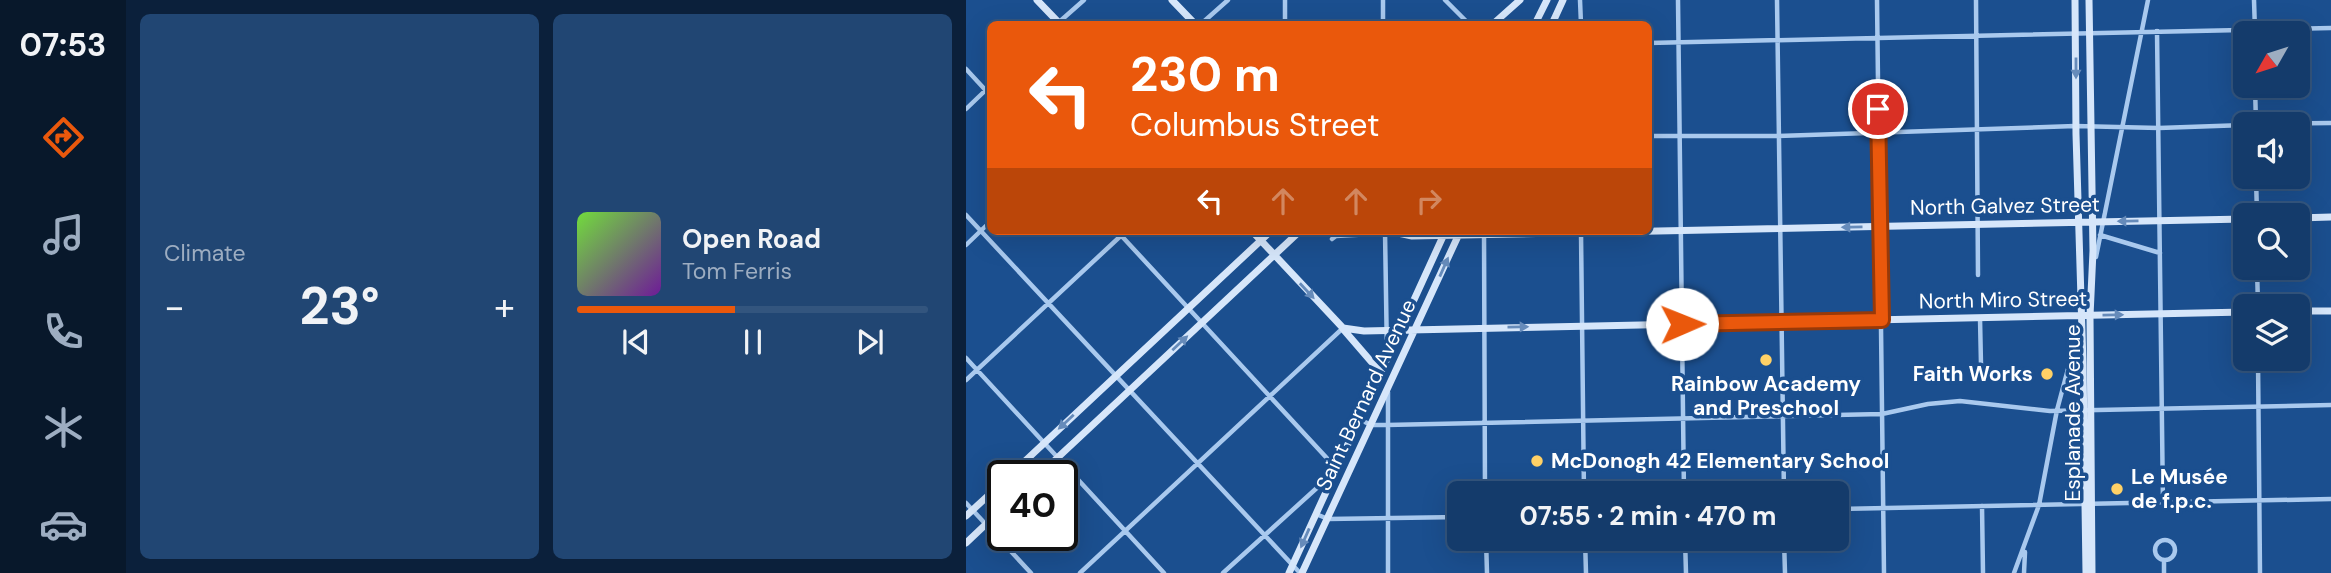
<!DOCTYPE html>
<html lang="en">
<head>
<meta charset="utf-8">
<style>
	:root { --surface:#143b6b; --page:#214673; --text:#f1f3f6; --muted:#9dadc1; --line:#33557e; --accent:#ea580c }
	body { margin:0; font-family:"DM Sans",sans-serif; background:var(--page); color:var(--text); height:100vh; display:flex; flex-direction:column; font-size:26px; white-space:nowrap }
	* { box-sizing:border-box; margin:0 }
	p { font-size:23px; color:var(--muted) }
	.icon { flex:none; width:38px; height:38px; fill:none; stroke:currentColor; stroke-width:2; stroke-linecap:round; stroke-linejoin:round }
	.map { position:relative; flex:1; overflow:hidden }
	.panel { display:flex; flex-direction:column; gap:14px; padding:14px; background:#0b203b; width:840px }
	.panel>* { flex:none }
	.guide { position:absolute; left:21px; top:21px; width:665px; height:214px; border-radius:10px; box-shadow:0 7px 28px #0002,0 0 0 2px var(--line); background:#ea580c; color:#fff; overflow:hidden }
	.needle { width:46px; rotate:231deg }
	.controls { position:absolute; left:1267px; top:21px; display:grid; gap:14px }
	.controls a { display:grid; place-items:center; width:77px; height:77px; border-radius:10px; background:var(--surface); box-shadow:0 7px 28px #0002,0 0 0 2px var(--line); font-size:35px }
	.speed { position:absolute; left:21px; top:460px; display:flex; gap:14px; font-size:35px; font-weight:700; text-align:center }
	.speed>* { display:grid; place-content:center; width:91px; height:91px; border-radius:50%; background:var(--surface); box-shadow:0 7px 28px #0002,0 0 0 2px var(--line); line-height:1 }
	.speed .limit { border:4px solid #111; border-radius:10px; background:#fff; color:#111 }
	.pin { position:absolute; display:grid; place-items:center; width:60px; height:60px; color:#fff; margin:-30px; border:4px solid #fff; border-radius:50%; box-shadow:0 2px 7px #0007 }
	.me { position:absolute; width:77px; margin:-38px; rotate:89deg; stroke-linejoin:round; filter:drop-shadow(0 0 5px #0008) }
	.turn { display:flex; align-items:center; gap:24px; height:147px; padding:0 28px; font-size:32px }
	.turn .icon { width:91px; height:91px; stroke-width:2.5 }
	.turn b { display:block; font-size:49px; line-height:60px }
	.lanes { display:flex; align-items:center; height:66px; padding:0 28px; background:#0003; justify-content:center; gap:35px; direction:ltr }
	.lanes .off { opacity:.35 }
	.big { font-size:52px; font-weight:700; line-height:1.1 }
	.panel .widget { flex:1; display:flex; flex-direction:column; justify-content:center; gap:10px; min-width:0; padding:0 24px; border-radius:10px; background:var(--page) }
	.song { display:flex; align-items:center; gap:21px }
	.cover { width:84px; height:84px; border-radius:10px; background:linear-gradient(135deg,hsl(100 70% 55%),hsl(280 70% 35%)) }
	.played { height:7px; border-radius:4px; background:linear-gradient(90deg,var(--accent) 45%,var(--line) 45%) }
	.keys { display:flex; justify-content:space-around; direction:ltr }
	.heat { display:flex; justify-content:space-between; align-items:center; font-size:38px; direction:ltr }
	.panel .tiles { flex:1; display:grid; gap:14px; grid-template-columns:repeat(2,1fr) }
	.trip { position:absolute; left:481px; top:481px; width:402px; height:70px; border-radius:10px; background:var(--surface); box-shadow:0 7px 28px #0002,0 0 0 2px var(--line); font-weight:700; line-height:70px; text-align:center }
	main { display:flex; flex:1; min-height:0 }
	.menu { display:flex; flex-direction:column; width:126px; justify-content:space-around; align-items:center; background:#08182b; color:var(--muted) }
	.menu .icon { width:49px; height:49px }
	.menu .selected { color:var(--accent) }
	.menu b { font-size:32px; color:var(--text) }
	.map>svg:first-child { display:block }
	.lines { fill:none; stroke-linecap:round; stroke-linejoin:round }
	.street { stroke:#a9c9ee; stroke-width:4.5 }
	.secondary { stroke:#d6e6fa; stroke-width:7 }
	.oneway { fill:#668bba }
	.route-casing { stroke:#983908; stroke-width:18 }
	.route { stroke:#ea580c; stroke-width:12 }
	.poi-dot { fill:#ffd166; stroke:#1b4f8f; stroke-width:2.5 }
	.labels { text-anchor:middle; stroke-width:7; stroke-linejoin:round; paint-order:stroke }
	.street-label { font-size:21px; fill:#fff; stroke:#1b4f8f }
	.poi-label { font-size:21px; font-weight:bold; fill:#fff; stroke:#1b4f8f; text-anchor:start }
</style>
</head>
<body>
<main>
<nav class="menu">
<b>07:53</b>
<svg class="icon selected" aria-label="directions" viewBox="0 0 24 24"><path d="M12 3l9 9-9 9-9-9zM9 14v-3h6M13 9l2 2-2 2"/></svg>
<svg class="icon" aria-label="music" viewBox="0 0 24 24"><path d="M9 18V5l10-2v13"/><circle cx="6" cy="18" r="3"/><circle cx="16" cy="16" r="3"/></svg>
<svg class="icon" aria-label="phone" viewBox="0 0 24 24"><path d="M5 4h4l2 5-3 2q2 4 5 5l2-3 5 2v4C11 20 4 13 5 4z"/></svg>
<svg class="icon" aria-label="climate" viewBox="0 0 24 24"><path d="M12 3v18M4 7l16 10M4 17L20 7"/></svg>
<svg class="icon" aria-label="car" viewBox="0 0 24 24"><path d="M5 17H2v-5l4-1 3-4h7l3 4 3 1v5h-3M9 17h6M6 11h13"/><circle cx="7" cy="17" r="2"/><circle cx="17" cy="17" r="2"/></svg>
</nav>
<section class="panel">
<div class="tiles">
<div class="widget"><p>Climate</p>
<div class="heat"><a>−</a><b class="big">23°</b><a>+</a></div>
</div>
<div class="widget">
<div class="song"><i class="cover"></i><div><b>Open Road</b><p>Tom Ferris</p></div></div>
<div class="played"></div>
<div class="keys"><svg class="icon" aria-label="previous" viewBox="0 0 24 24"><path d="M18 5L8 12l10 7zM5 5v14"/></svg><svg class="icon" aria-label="pause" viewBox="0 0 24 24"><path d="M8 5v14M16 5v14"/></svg><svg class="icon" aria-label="next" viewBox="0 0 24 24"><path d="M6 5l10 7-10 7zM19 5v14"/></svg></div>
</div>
</div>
</section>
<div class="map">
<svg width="1365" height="573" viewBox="0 0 1365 573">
	<rect width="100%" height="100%" fill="#1b4f8f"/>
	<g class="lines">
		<!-- street -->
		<path class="street" d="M 319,0 L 319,24
			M 417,0 L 417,24
			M 479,0 L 503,24
			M 614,0 L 615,24
			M 712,0 L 718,494
			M 811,0 L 818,494
			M 911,0 L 918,573
			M 1010,0 L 1012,275
			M 1288,0 L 1289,31
			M 92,23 L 118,0
			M 235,24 L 262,0
			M 1191,31 L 1197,504
			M 682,43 L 1365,28
			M 0,69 L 24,95
			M 1289,86 L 1290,124
			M 0,109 L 24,86
			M 1288,124 L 1365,123
			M 682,136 L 812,136 L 1109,126 L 1193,128 L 1279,125
			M 1290,177 L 1291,215
			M 0,215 L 334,573
			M 151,231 L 370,468
			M 419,231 L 421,356
			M 518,231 L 519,494
			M 615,232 L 618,494
			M 1134,235 L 1194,253
			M 366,239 L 370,236 L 406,234 L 415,231
			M 0,245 L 24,222
			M 1130,257 L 1182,0
			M 1291,268 L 1292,306
			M 1014,318 L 1015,365
			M 0,358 L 198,573
			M 1292,359 L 1294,573
			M 0,380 L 160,231
			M 422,392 L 422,573
			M 393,419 L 405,425 L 421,425 L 916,414 L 962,404 L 994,401 L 1084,411 L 1365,405
			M 0,503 L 65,573
			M 1016,506 L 1017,573
			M 872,509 L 1365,499
			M 350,514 L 362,519 L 494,517
			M 520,539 L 521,573
			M 619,539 L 620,573
			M 719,539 L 720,573
			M 818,539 L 819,573
			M1189 550a10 10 0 1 1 20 0a10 10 0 1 1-20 0Z
			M 114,573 L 377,328
			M 257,573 L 353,486 L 365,479
			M 1048,573 L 1073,505 L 1091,410 L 1114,324
			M 1058,573 L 1059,552
			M 1198,573 L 1198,560"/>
		<!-- secondary -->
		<path class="secondary" d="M 71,0 L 94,24
			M 206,0 L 229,24
			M 1109,0 L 1110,134 L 1117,365 L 1120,573
			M 1123,0 L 1127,251 L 1124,316 L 1126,573
			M 527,24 L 554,0
			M 569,24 L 581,0
			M 586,24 L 597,0
			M 1332,218 L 1365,217
			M 286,231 L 377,328 L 398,331 L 1279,312
			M 423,231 L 446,236 L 1279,219
			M 1332,311 L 1365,311
			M 377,329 L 415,373
			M 43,476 L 305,231
			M 72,476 L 334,231
			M 0,516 L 37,482
			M 0,543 L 37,508
			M 323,573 L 479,232
			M 336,573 L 493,234"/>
	</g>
	<!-- one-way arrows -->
	<defs><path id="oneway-solid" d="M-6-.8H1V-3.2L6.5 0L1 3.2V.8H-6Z" transform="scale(1.75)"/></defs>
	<g class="oneway">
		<use href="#oneway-solid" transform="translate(1110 68) rotate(90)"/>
		<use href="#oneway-solid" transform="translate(1162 221) rotate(179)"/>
		<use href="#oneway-solid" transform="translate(886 227) rotate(179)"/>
		<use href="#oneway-solid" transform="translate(478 267) rotate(-66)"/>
		<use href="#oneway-solid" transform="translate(341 291) rotate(47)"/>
		<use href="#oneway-solid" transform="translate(1147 315) rotate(-1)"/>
		<use href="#oneway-solid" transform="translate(552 327) rotate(-1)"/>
		<use href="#oneway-solid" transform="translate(214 343) rotate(-43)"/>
		<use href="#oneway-solid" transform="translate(100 422) rotate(137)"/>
		<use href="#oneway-solid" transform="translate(339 538) rotate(114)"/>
	</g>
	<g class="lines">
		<defs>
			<path id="route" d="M 716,324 L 916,320 L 912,109"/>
		</defs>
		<!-- route casing -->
		<use href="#route" class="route-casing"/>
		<!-- route -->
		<use href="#route" class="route"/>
	</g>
	<!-- markers -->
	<g class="poi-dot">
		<circle cx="800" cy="360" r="7"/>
		<circle cx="1081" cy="374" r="7"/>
		<circle cx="571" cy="461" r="7"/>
		<circle cx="1151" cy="489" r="7"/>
	</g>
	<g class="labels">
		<!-- street labels -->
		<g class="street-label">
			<text transform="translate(1039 206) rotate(-1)" y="7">North Galvez Street</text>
			<text transform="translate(1037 300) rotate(-1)" y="7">North Miro Street</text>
			<text transform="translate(400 395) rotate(-65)" y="7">Saint Bernard Avenue</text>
			<text transform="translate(1107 413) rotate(-90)" y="7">Esplanade Avenue</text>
		</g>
		<!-- poi labels -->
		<g class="poi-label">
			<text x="1067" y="381" text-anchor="end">Faith Works</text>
			<text x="800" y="391" text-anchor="middle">Rainbow Academy<tspan x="800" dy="24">and Preschool</tspan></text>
			<text x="585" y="468">McDonogh 42 Elementary School</text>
			<text x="1165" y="484">Le Musée<tspan x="1165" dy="24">de f.p.c.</tspan></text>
		</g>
	</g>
</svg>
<div class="controls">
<a><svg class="needle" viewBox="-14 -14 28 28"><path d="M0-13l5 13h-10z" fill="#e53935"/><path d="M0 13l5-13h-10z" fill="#9dadc1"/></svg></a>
<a><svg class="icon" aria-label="sound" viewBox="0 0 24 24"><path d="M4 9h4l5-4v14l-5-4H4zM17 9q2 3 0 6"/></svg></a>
<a><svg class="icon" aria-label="search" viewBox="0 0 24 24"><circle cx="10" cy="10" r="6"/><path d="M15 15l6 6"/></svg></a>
<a><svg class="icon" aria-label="layers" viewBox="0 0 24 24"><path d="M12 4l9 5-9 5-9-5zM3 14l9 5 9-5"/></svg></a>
</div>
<div class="speed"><div class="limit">40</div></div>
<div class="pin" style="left:912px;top:109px;background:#d93025"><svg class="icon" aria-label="arrive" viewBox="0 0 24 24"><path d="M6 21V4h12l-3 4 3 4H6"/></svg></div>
<svg class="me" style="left:716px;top:324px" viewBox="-20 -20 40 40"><circle r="19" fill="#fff"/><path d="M0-13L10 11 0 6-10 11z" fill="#ea580c"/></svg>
<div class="trip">07:55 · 2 min · 470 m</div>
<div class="guide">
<div class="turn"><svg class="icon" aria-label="left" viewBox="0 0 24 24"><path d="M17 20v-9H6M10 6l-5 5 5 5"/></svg><div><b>230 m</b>Columbus Street</div></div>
<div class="lanes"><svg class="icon" aria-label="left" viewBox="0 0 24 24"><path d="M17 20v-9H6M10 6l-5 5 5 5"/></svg><svg class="icon off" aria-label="ahead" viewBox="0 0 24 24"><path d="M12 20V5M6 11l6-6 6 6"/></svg><svg class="icon off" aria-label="ahead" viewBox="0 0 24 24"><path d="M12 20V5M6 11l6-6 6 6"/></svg><svg class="icon off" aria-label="right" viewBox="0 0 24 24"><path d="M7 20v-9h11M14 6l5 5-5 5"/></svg></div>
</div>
</div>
</main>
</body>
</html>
